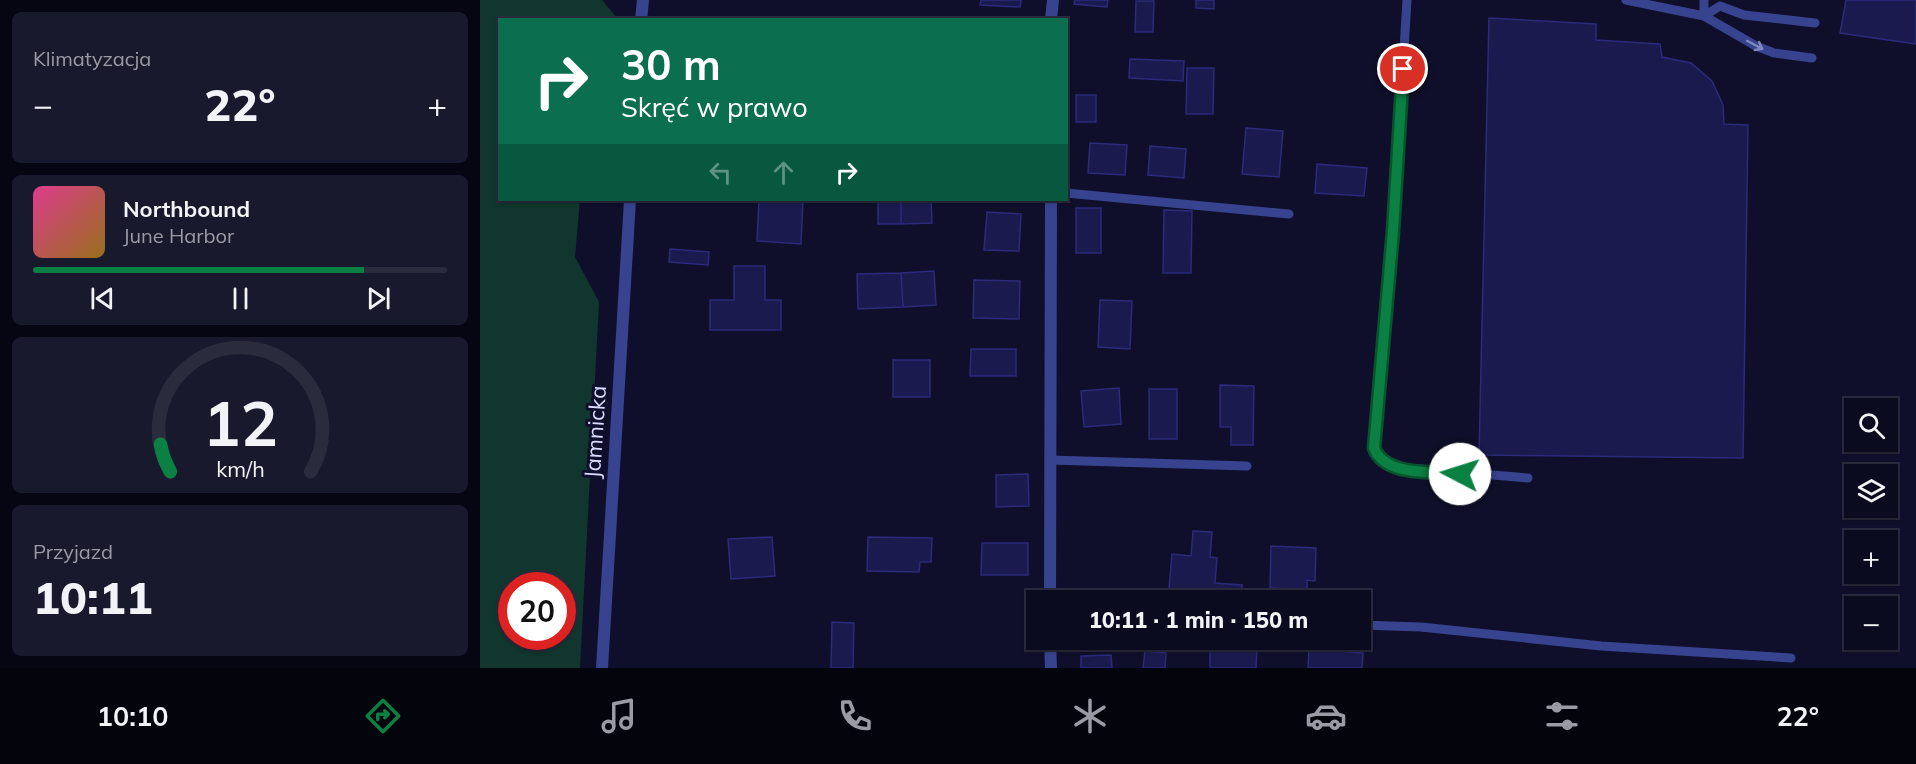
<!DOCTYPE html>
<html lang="pl">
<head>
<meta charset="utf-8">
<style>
	:root { --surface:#0b0b20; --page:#19192d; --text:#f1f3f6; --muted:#9a9ba5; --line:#2b2b3e; --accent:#0b8043 }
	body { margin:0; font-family:Mulish,sans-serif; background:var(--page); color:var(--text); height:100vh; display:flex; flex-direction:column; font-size:22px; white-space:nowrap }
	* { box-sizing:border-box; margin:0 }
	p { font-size:20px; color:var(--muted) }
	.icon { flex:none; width:33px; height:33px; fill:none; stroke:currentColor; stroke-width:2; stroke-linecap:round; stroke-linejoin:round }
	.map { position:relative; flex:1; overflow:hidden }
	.drawer { display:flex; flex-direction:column; gap:12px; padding:12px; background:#060612; width:480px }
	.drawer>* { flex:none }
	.top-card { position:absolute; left:18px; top:18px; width:570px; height:183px; border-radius:0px; box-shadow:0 2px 4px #0004,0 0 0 2px var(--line); background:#0b6e4f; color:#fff; overflow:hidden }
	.fabs { position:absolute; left:1364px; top:398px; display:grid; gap:12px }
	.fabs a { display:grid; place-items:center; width:54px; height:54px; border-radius:0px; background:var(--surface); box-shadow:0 2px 4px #0004,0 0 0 2px var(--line); font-size:30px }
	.speed { position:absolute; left:18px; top:572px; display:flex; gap:12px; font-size:30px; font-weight:700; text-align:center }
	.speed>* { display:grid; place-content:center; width:78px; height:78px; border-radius:50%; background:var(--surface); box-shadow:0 2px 4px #0004,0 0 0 2px var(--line); line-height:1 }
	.speed .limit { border:9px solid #d22; background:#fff; color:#111 }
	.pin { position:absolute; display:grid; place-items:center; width:51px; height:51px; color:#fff; margin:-26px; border:3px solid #fff; border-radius:50%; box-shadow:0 2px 6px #0007 }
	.me { position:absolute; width:66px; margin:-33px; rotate:275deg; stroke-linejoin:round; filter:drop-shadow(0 0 4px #0008) }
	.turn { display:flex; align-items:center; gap:21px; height:126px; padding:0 24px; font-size:27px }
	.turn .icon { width:78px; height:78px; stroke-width:2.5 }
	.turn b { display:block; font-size:42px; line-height:51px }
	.lanes { display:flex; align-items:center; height:57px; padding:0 24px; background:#0003; justify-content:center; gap:30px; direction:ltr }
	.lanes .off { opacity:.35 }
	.big { font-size:45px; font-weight:800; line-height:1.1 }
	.drawer .card { flex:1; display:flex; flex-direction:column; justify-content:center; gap:9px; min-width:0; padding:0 21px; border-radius:9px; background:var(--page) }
	.drawer .dial { align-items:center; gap:0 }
	.dial svg { height:156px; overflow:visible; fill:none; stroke:var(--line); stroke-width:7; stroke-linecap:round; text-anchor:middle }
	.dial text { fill:var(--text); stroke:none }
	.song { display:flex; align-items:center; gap:18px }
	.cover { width:72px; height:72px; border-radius:9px; background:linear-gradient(135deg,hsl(330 70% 55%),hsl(40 70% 35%)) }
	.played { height:6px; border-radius:3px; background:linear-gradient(90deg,var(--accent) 80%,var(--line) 80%) }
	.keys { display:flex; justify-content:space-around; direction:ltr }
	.heat { display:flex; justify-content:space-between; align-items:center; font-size:33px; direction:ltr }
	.trip { position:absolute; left:546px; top:590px; width:345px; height:60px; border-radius:0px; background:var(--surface); box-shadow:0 2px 4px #0004,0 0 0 2px var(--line); font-weight:800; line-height:60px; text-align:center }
	.dock { display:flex; height:96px; justify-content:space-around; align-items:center; background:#04040d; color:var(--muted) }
	.dock .icon { width:42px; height:42px }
	.dock .active { color:var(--accent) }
	.dock b { font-size:27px; color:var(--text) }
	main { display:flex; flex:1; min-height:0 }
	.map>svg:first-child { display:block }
	.green { fill:#11362e; fill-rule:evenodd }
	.building { fill:#1b1a4e; stroke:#2b2a7b; stroke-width:1.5 }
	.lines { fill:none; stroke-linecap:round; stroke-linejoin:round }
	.service { stroke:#37438e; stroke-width:9 }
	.minor { stroke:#37438e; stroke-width:12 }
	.tertiary { stroke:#37438e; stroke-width:12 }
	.oneway { stroke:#8088c1 }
	.route-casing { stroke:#07532c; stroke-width:15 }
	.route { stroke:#0b8043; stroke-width:10 }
	.labels { text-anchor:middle; stroke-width:6; stroke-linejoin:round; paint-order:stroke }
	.street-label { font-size:22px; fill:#d9dcff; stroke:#0f0f2b }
</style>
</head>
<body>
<main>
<section class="drawer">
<div class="card"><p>Klimatyzacja</p>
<div class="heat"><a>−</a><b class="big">22°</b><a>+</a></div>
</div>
<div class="card">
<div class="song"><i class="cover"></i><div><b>Northbound</b><p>June Harbor</p></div></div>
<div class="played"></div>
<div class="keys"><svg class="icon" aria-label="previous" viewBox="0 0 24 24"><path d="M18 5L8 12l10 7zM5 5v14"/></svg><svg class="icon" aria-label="pause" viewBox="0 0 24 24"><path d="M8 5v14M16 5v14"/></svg><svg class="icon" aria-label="next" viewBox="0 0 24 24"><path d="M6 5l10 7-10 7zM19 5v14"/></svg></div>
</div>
<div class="card dial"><svg viewBox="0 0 100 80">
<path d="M14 69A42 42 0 1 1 86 69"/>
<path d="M14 69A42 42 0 0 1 9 55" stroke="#0b8043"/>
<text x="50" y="56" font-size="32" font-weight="700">12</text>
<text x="50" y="72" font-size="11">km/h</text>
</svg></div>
<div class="card"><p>Przyjazd</p><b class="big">10:11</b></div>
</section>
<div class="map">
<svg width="1436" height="668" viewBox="0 0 1436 668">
	<rect width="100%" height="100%" fill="#0f0f2b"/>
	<!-- green -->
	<path class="green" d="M 0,0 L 122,0 L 137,18 L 20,20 L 20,200 L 100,200 L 95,257 L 119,302 L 100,668 L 0,668 ZM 32,585 L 82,585 L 82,636 L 32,636 Z"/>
	<!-- building -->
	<path class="building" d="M 501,0 L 541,0 L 540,7 L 500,5 Z
		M 595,0 L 628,0 L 627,7 L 594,4 Z
		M 716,0 L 734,0 L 734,9 L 716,8 Z
		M 1366,0 L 1436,0 L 1436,44 L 1360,33 Z
		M 656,1 L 674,1 L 673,32 L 655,32 Z
		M 1009,18 L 1116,24 L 1116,40 L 1180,44 L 1182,57 L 1211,63 L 1232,81 L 1243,105 L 1244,124 L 1268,125 L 1263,458 L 999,455 Z
		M 650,59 L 704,61 L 703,81 L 649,78 Z
		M 707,68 L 734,68 L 733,114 L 706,114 Z
		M 596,95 L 616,95 L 616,122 L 596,122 Z
		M 766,128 L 803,131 L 799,177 L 762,174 Z
		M 610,143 L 647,145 L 645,175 L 608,173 Z
		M 670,146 L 706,149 L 704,178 L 668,175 Z
		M 837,164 L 887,168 L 884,196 L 835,193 Z
		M 279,200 L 323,200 L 321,244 L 277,241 Z
		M 398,200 L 421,200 L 421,224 L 398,224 Z
		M 421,200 L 451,200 L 452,223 L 421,224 Z
		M 596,208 L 621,208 L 621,253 L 596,253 Z
		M 684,210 L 712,211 L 711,273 L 683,273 Z
		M 507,212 L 541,214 L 539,251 L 504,250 Z
		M 190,249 L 229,252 L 228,265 L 189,262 Z
		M 254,266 L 285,266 L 285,300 L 301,300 L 301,330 L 230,330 L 230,300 L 254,300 Z
		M 454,271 L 456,305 L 423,307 L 421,273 Z
		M 421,273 L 423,307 L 378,309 L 377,274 Z
		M 494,280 L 540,281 L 539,319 L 493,318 Z
		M 620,300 L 652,301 L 650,349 L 618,347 Z
		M 491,349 L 536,349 L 536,376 L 490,376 Z
		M 413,360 L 450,360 L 450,397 L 413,397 Z
		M 740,385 L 774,386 L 773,445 L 751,445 L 751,427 L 740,427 Z
		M 639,388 L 641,424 L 604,427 L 601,391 Z
		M 669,389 L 697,389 L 697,439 L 669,439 Z
		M 548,474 L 549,506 L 516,507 L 516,475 Z
		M 713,531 L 732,532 L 730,557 L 737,558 L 735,583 L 762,585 L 760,600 L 688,600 L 692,554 L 711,556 Z
		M 292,537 L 295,576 L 251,579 L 248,539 Z
		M 388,537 L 452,538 L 451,562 L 440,562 L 439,572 L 387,571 Z
		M 502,543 L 548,543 L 548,575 L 501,575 Z
		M 791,546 L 836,548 L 835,581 L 827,580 L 827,590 L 790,588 Z
		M 352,622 L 374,623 L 373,668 L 351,668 Z
		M 730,648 L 777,650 L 776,668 L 730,668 Z
		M 829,649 L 883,653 L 882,668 L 828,668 Z
		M 665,651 L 686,653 L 685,668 L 663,668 Z
		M 631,655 L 632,668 L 601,668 L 601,656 Z"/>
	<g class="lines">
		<!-- service -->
		<path class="service" d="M 927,0 L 913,231 L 894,448 L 902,462 L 915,467 L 1048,478
			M 1146,0 L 1224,16 L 1224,0
			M 1224,16 L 1276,46 L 1294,53 L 1332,58
			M 1224,16 L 1240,6 L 1264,15 L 1335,23
			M 586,193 L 809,214
			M 570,460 L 767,466
			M 880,625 L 941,627 L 1121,646 L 1311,658"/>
		<!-- minor -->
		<path class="minor" d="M 161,20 L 163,0
			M 122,668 L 150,200"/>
		<!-- tertiary -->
		<path class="tertiary" d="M 571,20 L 573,0
			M 570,600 L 571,200
			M 570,639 L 571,668"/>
	</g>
	<!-- one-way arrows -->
	<defs><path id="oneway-shaft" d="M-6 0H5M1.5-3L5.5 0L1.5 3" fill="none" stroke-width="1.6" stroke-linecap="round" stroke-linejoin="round" transform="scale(1.5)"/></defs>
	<use class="oneway" href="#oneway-shaft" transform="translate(1275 45) rotate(28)"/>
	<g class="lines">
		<defs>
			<path id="route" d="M 923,69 L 913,231 L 894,448 C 905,477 953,471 980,474"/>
		</defs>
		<!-- route casing -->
		<use href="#route" class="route-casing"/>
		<!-- route -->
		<use href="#route" class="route"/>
	</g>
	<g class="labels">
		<!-- street labels -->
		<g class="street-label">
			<text transform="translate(115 432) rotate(-86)" y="8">Jamnicka</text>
		</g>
	</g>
</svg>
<div class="fabs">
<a><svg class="icon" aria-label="search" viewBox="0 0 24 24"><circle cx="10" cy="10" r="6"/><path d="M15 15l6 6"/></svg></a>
<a><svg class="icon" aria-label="layers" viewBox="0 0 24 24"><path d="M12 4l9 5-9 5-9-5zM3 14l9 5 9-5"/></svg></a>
<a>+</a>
<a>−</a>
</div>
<div class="speed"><div class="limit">20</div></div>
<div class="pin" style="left:923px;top:69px;background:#d93025"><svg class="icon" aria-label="arrive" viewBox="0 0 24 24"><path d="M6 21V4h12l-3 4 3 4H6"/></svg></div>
<svg class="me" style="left:980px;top:474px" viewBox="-20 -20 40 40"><circle r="19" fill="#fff"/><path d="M0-13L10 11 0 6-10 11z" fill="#0b8043"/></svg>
<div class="trip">10:11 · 1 min · 150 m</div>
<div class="top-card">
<div class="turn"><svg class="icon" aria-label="right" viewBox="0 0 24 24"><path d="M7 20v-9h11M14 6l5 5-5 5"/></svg><div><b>30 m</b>Skręć w prawo</div></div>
<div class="lanes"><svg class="icon off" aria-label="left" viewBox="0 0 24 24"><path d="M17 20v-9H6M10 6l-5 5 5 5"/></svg><svg class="icon off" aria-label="ahead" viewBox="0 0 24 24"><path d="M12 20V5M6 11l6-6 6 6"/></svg><svg class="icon" aria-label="right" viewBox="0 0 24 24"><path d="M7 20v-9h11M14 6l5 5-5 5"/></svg></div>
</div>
</div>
</main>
<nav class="dock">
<b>10:10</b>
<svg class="icon active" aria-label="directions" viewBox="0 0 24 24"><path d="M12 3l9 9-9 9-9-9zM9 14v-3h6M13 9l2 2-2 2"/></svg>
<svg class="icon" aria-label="music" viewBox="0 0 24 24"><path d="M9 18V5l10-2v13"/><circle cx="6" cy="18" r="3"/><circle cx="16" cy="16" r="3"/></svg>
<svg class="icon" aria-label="phone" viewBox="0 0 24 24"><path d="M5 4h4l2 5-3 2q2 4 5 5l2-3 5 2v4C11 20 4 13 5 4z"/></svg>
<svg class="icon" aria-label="climate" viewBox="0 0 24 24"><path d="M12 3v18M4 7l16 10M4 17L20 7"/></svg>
<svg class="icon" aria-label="car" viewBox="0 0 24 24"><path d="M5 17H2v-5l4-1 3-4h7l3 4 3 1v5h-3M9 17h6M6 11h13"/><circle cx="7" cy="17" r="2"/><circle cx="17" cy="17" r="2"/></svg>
<svg class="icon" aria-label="filters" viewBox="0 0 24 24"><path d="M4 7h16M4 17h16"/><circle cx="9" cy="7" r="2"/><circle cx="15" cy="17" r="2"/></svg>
<b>22°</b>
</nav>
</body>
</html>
